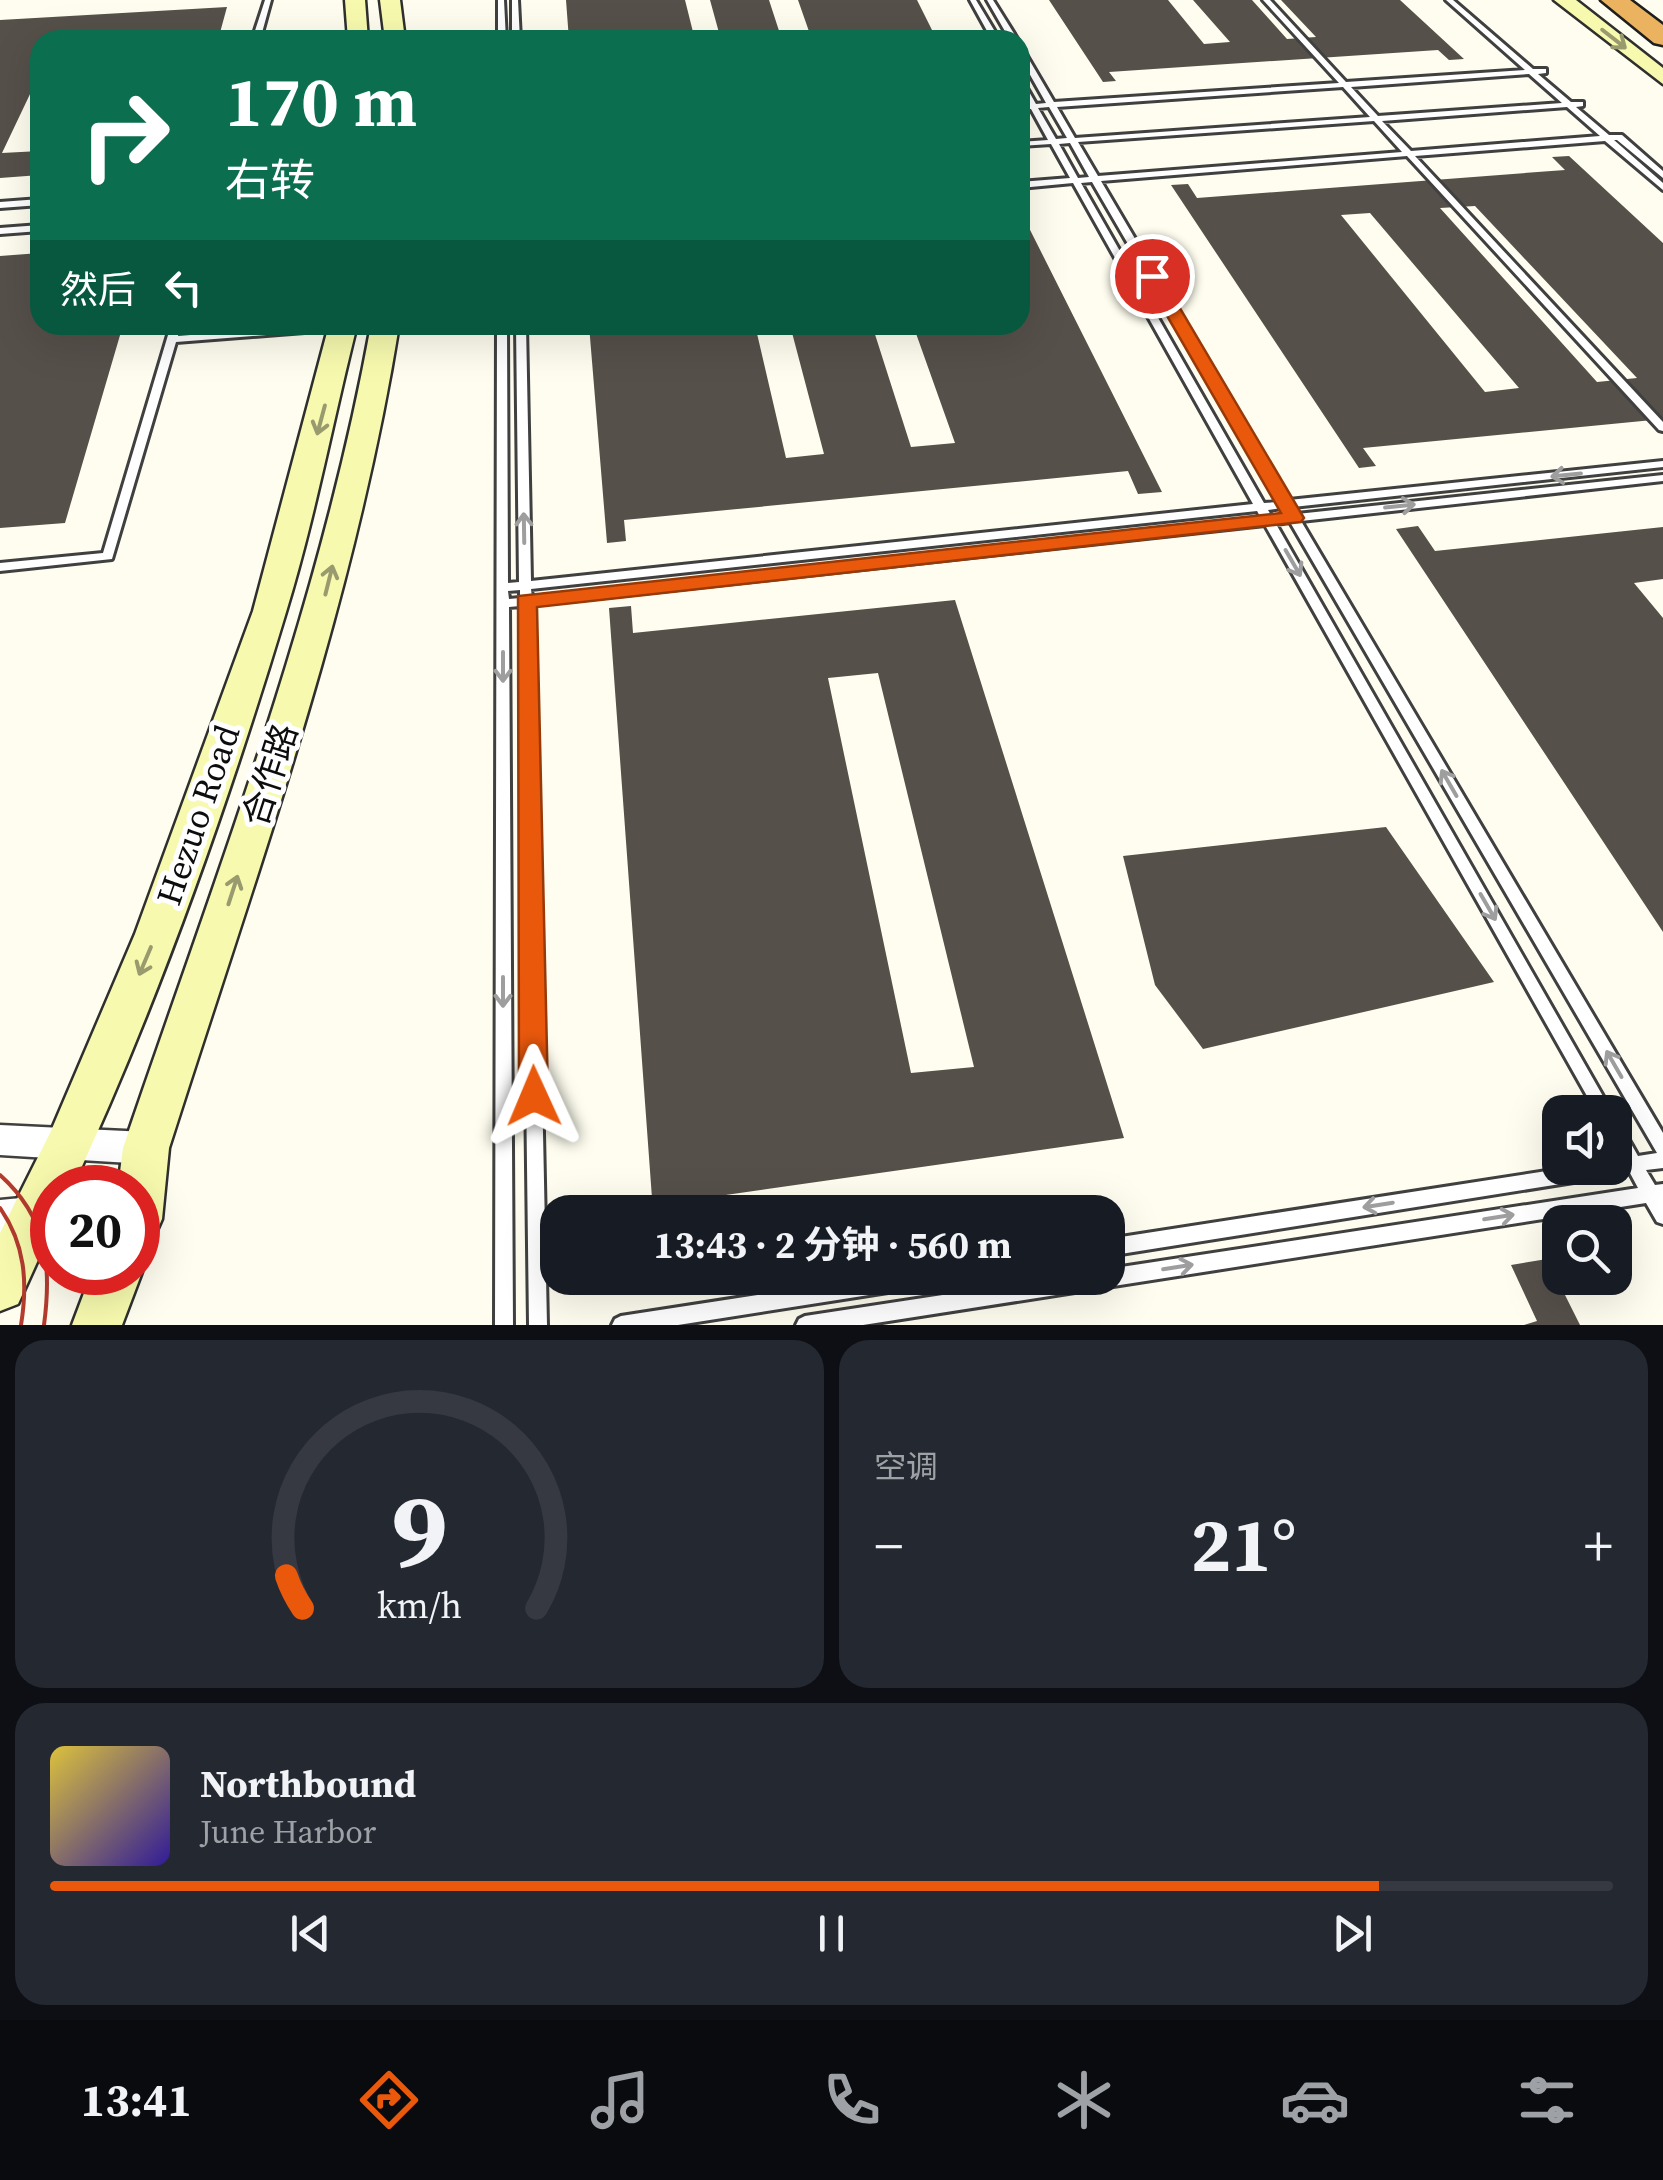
<!DOCTYPE html>
<html lang="zh">
<head>
<meta charset="utf-8">
<style>
	:root { --surface:#171b24; --page:#242831; --text:#f1f3f6; --muted:#9ea1a6; --line:#363941; --accent:#ea580c }
	body { margin:0; font-family:"Source Serif 4","Noto Sans SC",serif; background:var(--page); color:var(--text); height:100vh; display:flex; flex-direction:column; font-size:38px; white-space:nowrap }
	* { box-sizing:border-box; margin:0 }
	p { font-size:32px; color:var(--muted) }
	.icon { flex:none; width:55px; height:55px; fill:none; stroke:currentColor; stroke-width:2; stroke-linecap:round; stroke-linejoin:round }
	.map { position:relative; height:1325px; overflow:hidden }
	.details { display:flex; flex-direction:column; gap:15px; padding:15px; background:#0d0f14; flex:1 }
	.details>* { flex:none }
	.top-card { position:absolute; left:30px; top:30px; width:1000px; height:305px; border-radius:30px; box-shadow:0 10px 40px #0002; background:#0b6e4f; color:#fff; overflow:hidden }
	.tools { position:absolute; left:1542px; top:1095px; display:grid; gap:20px }
	.tools a { display:grid; place-items:center; width:90px; height:90px; border-radius:20px; background:var(--surface); box-shadow:0 10px 40px #0002; font-size:50px }
	.speed { position:absolute; left:30px; top:1165px; display:flex; gap:20px; font-size:50px; font-weight:700; text-align:center }
	.speed>* { display:grid; place-content:center; width:130px; height:130px; border-radius:50%; background:var(--surface); box-shadow:0 10px 40px #0002; line-height:1 }
	.speed .limit { border:15px solid #d22; background:#fff; color:#111 }
	.pin { position:absolute; display:grid; place-items:center; width:85px; height:85px; color:#fff; margin:-42px; border:5px solid #fff; border-radius:50%; box-shadow:0 2px 10px #0007 }
	.me { position:absolute; width:110px; margin:-55px; rotate:359deg; stroke-linejoin:round; filter:drop-shadow(0 0 8px #0008) }
	.turn { display:flex; align-items:center; gap:35px; height:210px; padding:0 30px; font-size:45px }
	.turn .icon { width:130px; height:130px; stroke-width:2.5 }
	.turn b { display:block; font-size:70px; line-height:85px }
	.then { display:flex; align-items:center; height:95px; padding:0 30px; background:#0003; gap:20px; font-size:38px }
	.big { font-size:75px; font-weight:700; line-height:1.1 }
	.details .card { flex:1; display:flex; flex-direction:column; justify-content:center; gap:15px; min-width:0; padding:0 35px; border-radius:30px; background:var(--page) }
	.details .dial { align-items:center; gap:0 }
	.dial svg { height:260px; overflow:visible; fill:none; stroke:var(--line); stroke-width:7; stroke-linecap:round; text-anchor:middle }
	.dial text { fill:var(--text); stroke:none }
	.song { display:flex; align-items:center; gap:30px }
	.cover { width:120px; height:120px; border-radius:15px; background:linear-gradient(135deg,hsl(50 70% 55%),hsl(250 70% 35%)) }
	.played { height:10px; border-radius:5px; background:linear-gradient(90deg,var(--accent) 85%,var(--line) 85%) }
	.keys { display:flex; justify-content:space-around; direction:ltr }
	.heat { display:flex; justify-content:space-between; align-items:center; font-size:55px; direction:ltr }
	.details .tiles { flex:1; display:grid; gap:15px; grid-template-columns:1fr 1fr }
	.card:last-child { grid-column:span 2 }
	.trip { position:absolute; left:540px; top:1195px; width:585px; height:100px; border-radius:30px; background:var(--surface); box-shadow:0 10px 40px #0002; font-weight:700; line-height:100px; text-align:center }
	.tabs { display:flex; height:160px; justify-content:space-around; align-items:center; background:#090b0e; color:var(--muted) }
	.tabs .icon { width:70px; height:70px }
	.tabs .active { color:var(--accent) }
	.tabs b { font-size:45px; color:var(--text) }
	.map>svg:first-child { display:block }
	.building { fill:#55504a; fill-rule:evenodd }
	.lines { fill:none; stroke-linecap:round; stroke-linejoin:round }
	.service-casing { stroke:#404040; stroke-width:6 }
	.minor-casing { stroke:#404040; stroke-width:5 }
	.secondary-casing { stroke:#2f2f2f; stroke-width:5 }
	.motorway-casing { stroke:#1e1e1e; stroke-width:5 }
	.service { fill:#fff; fill-rule:evenodd }
	.minor { fill:#fff; fill-rule:evenodd }
	.secondary { fill:#f7faae; fill-rule:evenodd }
	.motorway { fill:#ebb360; fill-rule:evenodd }
	.tram { stroke:#b43b2e; stroke-width:4 }
	.oneway { stroke:#999b6e }
	.oneway2 { stroke:#9e9e9e }
	.route { fill:#ea580c; stroke:#983908; stroke-width:2.5 }
	.labels { text-anchor:middle; stroke-width:10; stroke-linejoin:round; paint-order:stroke }
	.street-label { font-size:35px; fill:#0d0d0d; stroke:#fff }
</style>
</head>
<body>
<div class="map">
<svg width="1663" height="1325" viewBox="0 0 1663 1325">
	<rect width="100%" height="100%" fill="#fefdef"/>
	<!-- building -->
	<path class="building" d="M 566,0 L 685,0 L 695,40 L 569,40 Z
		M 710,0 L 769,0 L 782,40 L 721,40 Z
		M 798,0 L 917,0 L 937,40 L 812,40 Z
		M 1049,0 L 1168,0 L 1204,44 L 1230,42 L 1193,0 L 1252,0 L 1287,39 L 1316,37 L 1281,0 L 1400,0 L 1464,59 L 1449,60 L 1438,50 L 1109,72 L 1116,81 L 1103,82 Z
		M 227,7 L 218,40 L 92,40 L 95,34 L 40,40 L 40,75 L 35,86 L 40,86 L 40,91 L 31,92 L 2,153 L 40,151 L 40,175 L 0,178 L 0,20 Z
		M 1569,156 L 1663,243 L 1663,419 L 1363,448 L 1376,466 L 1359,468 L 1171,185 L 1188,184 L 1197,198 L 1565,170 L 1552,157 ZM 1475,206 L 1637,378 L 1597,382 L 1440,208 ZM 1370,213 L 1519,388 L 1485,392 L 1341,215 Z
		M 1020,210 L 1162,492 L 1138,494 L 1128,471 L 624,520 L 626,541 L 607,543 L 589,325 L 755,325 L 786,458 L 824,454 L 790,325 L 872,325 L 911,447 L 955,443 L 913,325 L 1020,325 Z
		M 40,253 L 40,325 L 123,325 L 65,523 L 0,528 L 0,256 Z
		M 1418,526 L 1435,551 L 1663,527 L 1663,579 L 1634,583 L 1663,618 L 1663,932 L 1396,529 Z
		M 955,600 L 1124,1138 L 677,1202 L 678,1212 L 653,1212 L 609,608 L 631,606 L 633,633 ZM 878,673 L 974,1067 L 911,1073 L 828,678 Z
		M 1386,827 L 1494,982 L 1203,1049 L 1155,985 L 1123,856 Z
		M 1547,1259 L 1580,1325 L 1524,1325 L 1537,1321 L 1511,1265 Z"/>
	<g class="lines">
		<defs>
			<path id="service" d="M 265,0 L 271,0 L 260,40 L 252,40 Z
				M 498,0 L 504,0 L 506,40 L 498,40 Z
				M 512,0 L 518,0 L 520,40 L 512,40 Z
				M 970,0 L 976,0 L 1000,40 L 992,40 Z
				M 987,0 L 993,0 L 1018,40 L 1010,40 Z
				M 1263,0 L 1270,0 L 1346,82 L 1525,70 L 1446,0 L 1453,0 L 1533,69 L 1546,69 L 1546,73 L 1538,74 L 1571,102 L 1583,102 L 1583,106 L 1576,107 L 1609,135 L 1622,135 L 1663,171 L 1663,178 L 1617,140 L 1614,140 L 1663,183 L 1663,190 L 1605,141 L 1415,156 L 1663,422 L 1663,431 L 1659,430 L 1407,156 L 1101,181 L 1289,500 L 1663,461 L 1663,467 L 1293,507 L 1297,514 L 1663,475 L 1663,481 L 1301,521 L 1663,1133 L 1663,1168 L 1646,1170 L 1655,1185 L 1663,1184 L 1663,1224 L 1657,1222 L 1646,1203 L 863,1325 L 796,1325 L 799,1319 L 805,1316 L 1055,1278 L 1108,1278 L 1108,1269 L 1638,1188 L 1630,1173 L 1108,1256 L 1108,1239 L 1566,1168 L 1615,1168 L 1615,1159 L 1621,1158 L 1615,1147 L 1615,1123 L 1621,1126 L 1638,1156 L 1657,1153 L 1290,522 L 1276,524 L 1612,1112 L 1596,1112 L 1265,525 L 532,605 L 547,1325 L 529,1325 L 520,606 L 509,607 L 513,1325 L 495,1325 L 497,325 L 507,325 L 508,583 L 519,582 L 516,325 L 526,325 L 531,581 L 1253,504 L 1073,183 L 1020,188 L 1020,182 L 1070,178 L 1051,144 L 1020,146 L 1020,142 L 1048,140 L 1031,109 L 1020,109 L 1020,105 L 1028,104 L 1020,90 L 1020,81 L 1024,83 L 1036,104 L 1046,103 L 1020,57 L 1020,49 L 1024,51 L 1054,102 L 1339,83 ZM 1529,74 L 1562,103 L 1378,116 L 1351,87 ZM 1343,87 L 1370,117 L 1075,138 L 1057,107 ZM 1049,107 L 1067,138 L 1056,139 L 1038,108 ZM 1567,107 L 1600,136 L 1411,151 L 1382,121 ZM 1374,121 L 1402,152 L 1098,176 L 1078,142 ZM 1070,143 L 1089,177 L 1078,178 L 1059,144 ZM 1092,182 L 1278,502 L 1264,503 L 1081,183 ZM 1282,508 L 1286,515 L 1272,517 L 1268,510 ZM 1257,511 L 1261,518 L 532,597 L 531,589 ZM 520,590 L 520,598 L 509,599 L 508,591 Z
				M 40,199 L 40,205 L 0,208 L 0,202 Z
				M 40,225 L 40,231 L 0,234 L 0,228 Z
				M 171,325 L 181,325 L 178,336 L 318,325 L 348,326 L 343,329 L 176,342 L 112,559 L 0,571 L 0,563 L 103,553 Z
				M 867,1278 L 929,1278 L 926,1284 L 920,1287 L 678,1325 L 612,1325 L 615,1319 L 621,1316 Z"/>
			<path id="minor" d="M 0,1125 L 146,1132 L 158,1137 L 163,1148 L 158,1159 L 146,1164 L 0,1155 Z
				M 52,1195 L 52,1228 L 0,1234 L 0,1200 Z"/>
			<path id="secondary" d="M 345,0 L 365,0 L 368,40 L 348,40 Z
				M 380,0 L 400,0 L 405,40 L 385,40 Z
				M 1554,0 L 1576,0 L 1663,68 L 1663,84 Z
				M 329,325 L 357,325 C 333,420 315,518 286,612 C 229,802 156,1008 72,1188 L 52,1188 L 52,1229 L 18,1304 L 0,1311 L 0,1233 L 51,1131 L 135,934 L 253,611 Z
				M 371,325 L 399,325 C 354,607 255,877 169,1148 L 162,1219 L 155,1235 L 138,1242 L 138,1188 L 118,1188 L 123,1148 C 215,877 320,608 371,325 Z
				M 138,1262 L 142,1272 L 122,1325 L 72,1325 L 92,1272 L 138,1272 Z"/>
			<path id="motorway" d="M 1601,0 L 1630,0 L 1663,25 L 1663,45 L 1654,43 Z"/>
		</defs>
		<!-- service casing -->
		<use href="#service" class="service-casing"/>
		<!-- minor casing -->
		<use href="#minor" class="minor-casing"/>
		<!-- secondary casing -->
		<use href="#secondary" class="secondary-casing"/>
		<!-- motorway casing -->
		<use href="#motorway" class="motorway-casing"/>
		<!-- service -->
		<use href="#service" class="service"/>
		<!-- minor -->
		<use href="#minor" class="minor"/>
		<!-- secondary -->
		<use href="#secondary" class="secondary"/>
		<!-- motorway -->
		<use href="#motorway" class="motorway"/>
		<!-- tram -->
		<path class="tram" d="M 0,1175 C 47,1217 52,1265 44,1325
			M 0,1208 C 25,1244 28,1282 21,1325"/>
	</g>
	<!-- one-way arrows -->
	<defs><path id="oneway-shaft" d="M-6 0H5M1.5-3L5.5 0L1.5 3" fill="none" stroke-width="1.6" stroke-linecap="round" stroke-linejoin="round" transform="scale(2.5)"/></defs>
	<g class="oneway">
		<use href="#oneway-shaft" transform="translate(1614 39) rotate(38)"/>
		<use href="#oneway-shaft" transform="translate(321 420) rotate(105)"/>
		<use href="#oneway-shaft" transform="translate(329 580) rotate(-76)"/>
		<use href="#oneway-shaft" transform="translate(233 890) rotate(-72)"/>
		<use href="#oneway-shaft" transform="translate(145 961) rotate(113)"/>
	</g>
	<g class="oneway2">
		<use href="#oneway-shaft" transform="translate(1566 475) rotate(174)"/>
		<use href="#oneway-shaft" transform="translate(1400 506) rotate(-6)"/>
		<use href="#oneway-shaft" transform="translate(524 528) rotate(-91)"/>
		<use href="#oneway-shaft" transform="translate(1293 563) rotate(60)"/>
		<use href="#oneway-shaft" transform="translate(503 667) rotate(90)"/>
		<use href="#oneway-shaft" transform="translate(1449 783) rotate(-120)"/>
		<use href="#oneway-shaft" transform="translate(1488 907) rotate(60)"/>
		<use href="#oneway-shaft" transform="translate(503 992) rotate(90)"/>
		<use href="#oneway-shaft" transform="translate(1614 1064) rotate(-120)"/>
		<use href="#oneway-shaft" transform="translate(1378 1205) rotate(171)"/>
		<use href="#oneway-shaft" transform="translate(1499 1217) rotate(-9)"/>
		<use href="#oneway-shaft" transform="translate(1178 1267) rotate(-9)"/>
	</g>
	<!-- route -->
	<path class="route" d="M 1146,273 L 1161,276 L 1304,518 L 1301,522 L 537,607 L 548,1096 L 544,1106 L 534,1110 L 523,1106 L 519,1096 L 518,596 L 1281,513 L 1144,276 Z"/>
	<g class="labels">
		<!-- street labels -->
		<g class="street-label">
			<text transform="translate(270 775) rotate(-72)" y="12">合作路</text>
			<text transform="translate(198 815) rotate(-71)" y="12">Hezuo Road</text>
		</g>
	</g>
</svg>
<div class="tools">
<a><svg class="icon" aria-label="sound" viewBox="0 0 24 24"><path d="M4 9h4l5-4v14l-5-4H4zM17 9q2 3 0 6"/></svg></a>
<a><svg class="icon" aria-label="search" viewBox="0 0 24 24"><circle cx="10" cy="10" r="6"/><path d="M15 15l6 6"/></svg></a>
</div>
<div class="speed"><div class="limit">20</div></div>
<div class="pin" style="left:1152px;top:276px;background:#d93025"><svg class="icon" aria-label="arrive" viewBox="0 0 24 24"><path d="M6 21V4h12l-3 4 3 4H6"/></svg></div>
<svg class="me" style="left:534px;top:1096px" viewBox="-20 -20 40 40"><path d="M0-17L14 15 0 8-14 15z" fill="#ea580c" stroke="#fff" stroke-width="4"/></svg>
<div class="trip">13:43 · 2 分钟 · 560 m</div>
<div class="top-card">
<div class="turn"><svg class="icon" aria-label="right" viewBox="0 0 24 24"><path d="M7 20v-9h11M14 6l5 5-5 5"/></svg><div><b>170 m</b>右转</div></div>
<div class="then">然后<svg class="icon" aria-label="left" viewBox="0 0 24 24"><path d="M17 20v-9H6M10 6l-5 5 5 5"/></svg></div>
</div>
</div>
<section class="details">
<div class="tiles">
<div class="card dial"><svg viewBox="0 0 100 80">
<path d="M14 69A42 42 0 1 1 86 69"/>
<path d="M14 69A42 42 0 0 1 9 59" stroke="#ea580c"/>
<text x="50" y="56" font-size="32" font-weight="700">9</text>
<text x="50" y="72" font-size="11">km/h</text>
</svg></div>
<div class="card"><p>空调</p>
<div class="heat"><a>−</a><b class="big">21°</b><a>+</a></div>
</div>
<div class="card">
<div class="song"><i class="cover"></i><div><b>Northbound</b><p>June Harbor</p></div></div>
<div class="played"></div>
<div class="keys"><svg class="icon" aria-label="previous" viewBox="0 0 24 24"><path d="M18 5L8 12l10 7zM5 5v14"/></svg><svg class="icon" aria-label="pause" viewBox="0 0 24 24"><path d="M8 5v14M16 5v14"/></svg><svg class="icon" aria-label="next" viewBox="0 0 24 24"><path d="M6 5l10 7-10 7zM19 5v14"/></svg></div>
</div>
</div>
</section>
<nav class="tabs">
<b>13:41</b>
<svg class="icon active" aria-label="directions" viewBox="0 0 24 24"><path d="M12 3l9 9-9 9-9-9zM9 14v-3h6M13 9l2 2-2 2"/></svg>
<svg class="icon" aria-label="music" viewBox="0 0 24 24"><path d="M9 18V5l10-2v13"/><circle cx="6" cy="18" r="3"/><circle cx="16" cy="16" r="3"/></svg>
<svg class="icon" aria-label="phone" viewBox="0 0 24 24"><path d="M5 4h4l2 5-3 2q2 4 5 5l2-3 5 2v4C11 20 4 13 5 4z"/></svg>
<svg class="icon" aria-label="climate" viewBox="0 0 24 24"><path d="M12 3v18M4 7l16 10M4 17L20 7"/></svg>
<svg class="icon" aria-label="car" viewBox="0 0 24 24"><path d="M5 17H2v-5l4-1 3-4h7l3 4 3 1v5h-3M9 17h6M6 11h13"/><circle cx="7" cy="17" r="2"/><circle cx="17" cy="17" r="2"/></svg>
<svg class="icon" aria-label="filters" viewBox="0 0 24 24"><path d="M4 7h16M4 17h16"/><circle cx="9" cy="7" r="2"/><circle cx="15" cy="17" r="2"/></svg>
</nav>
</body>
</html>
